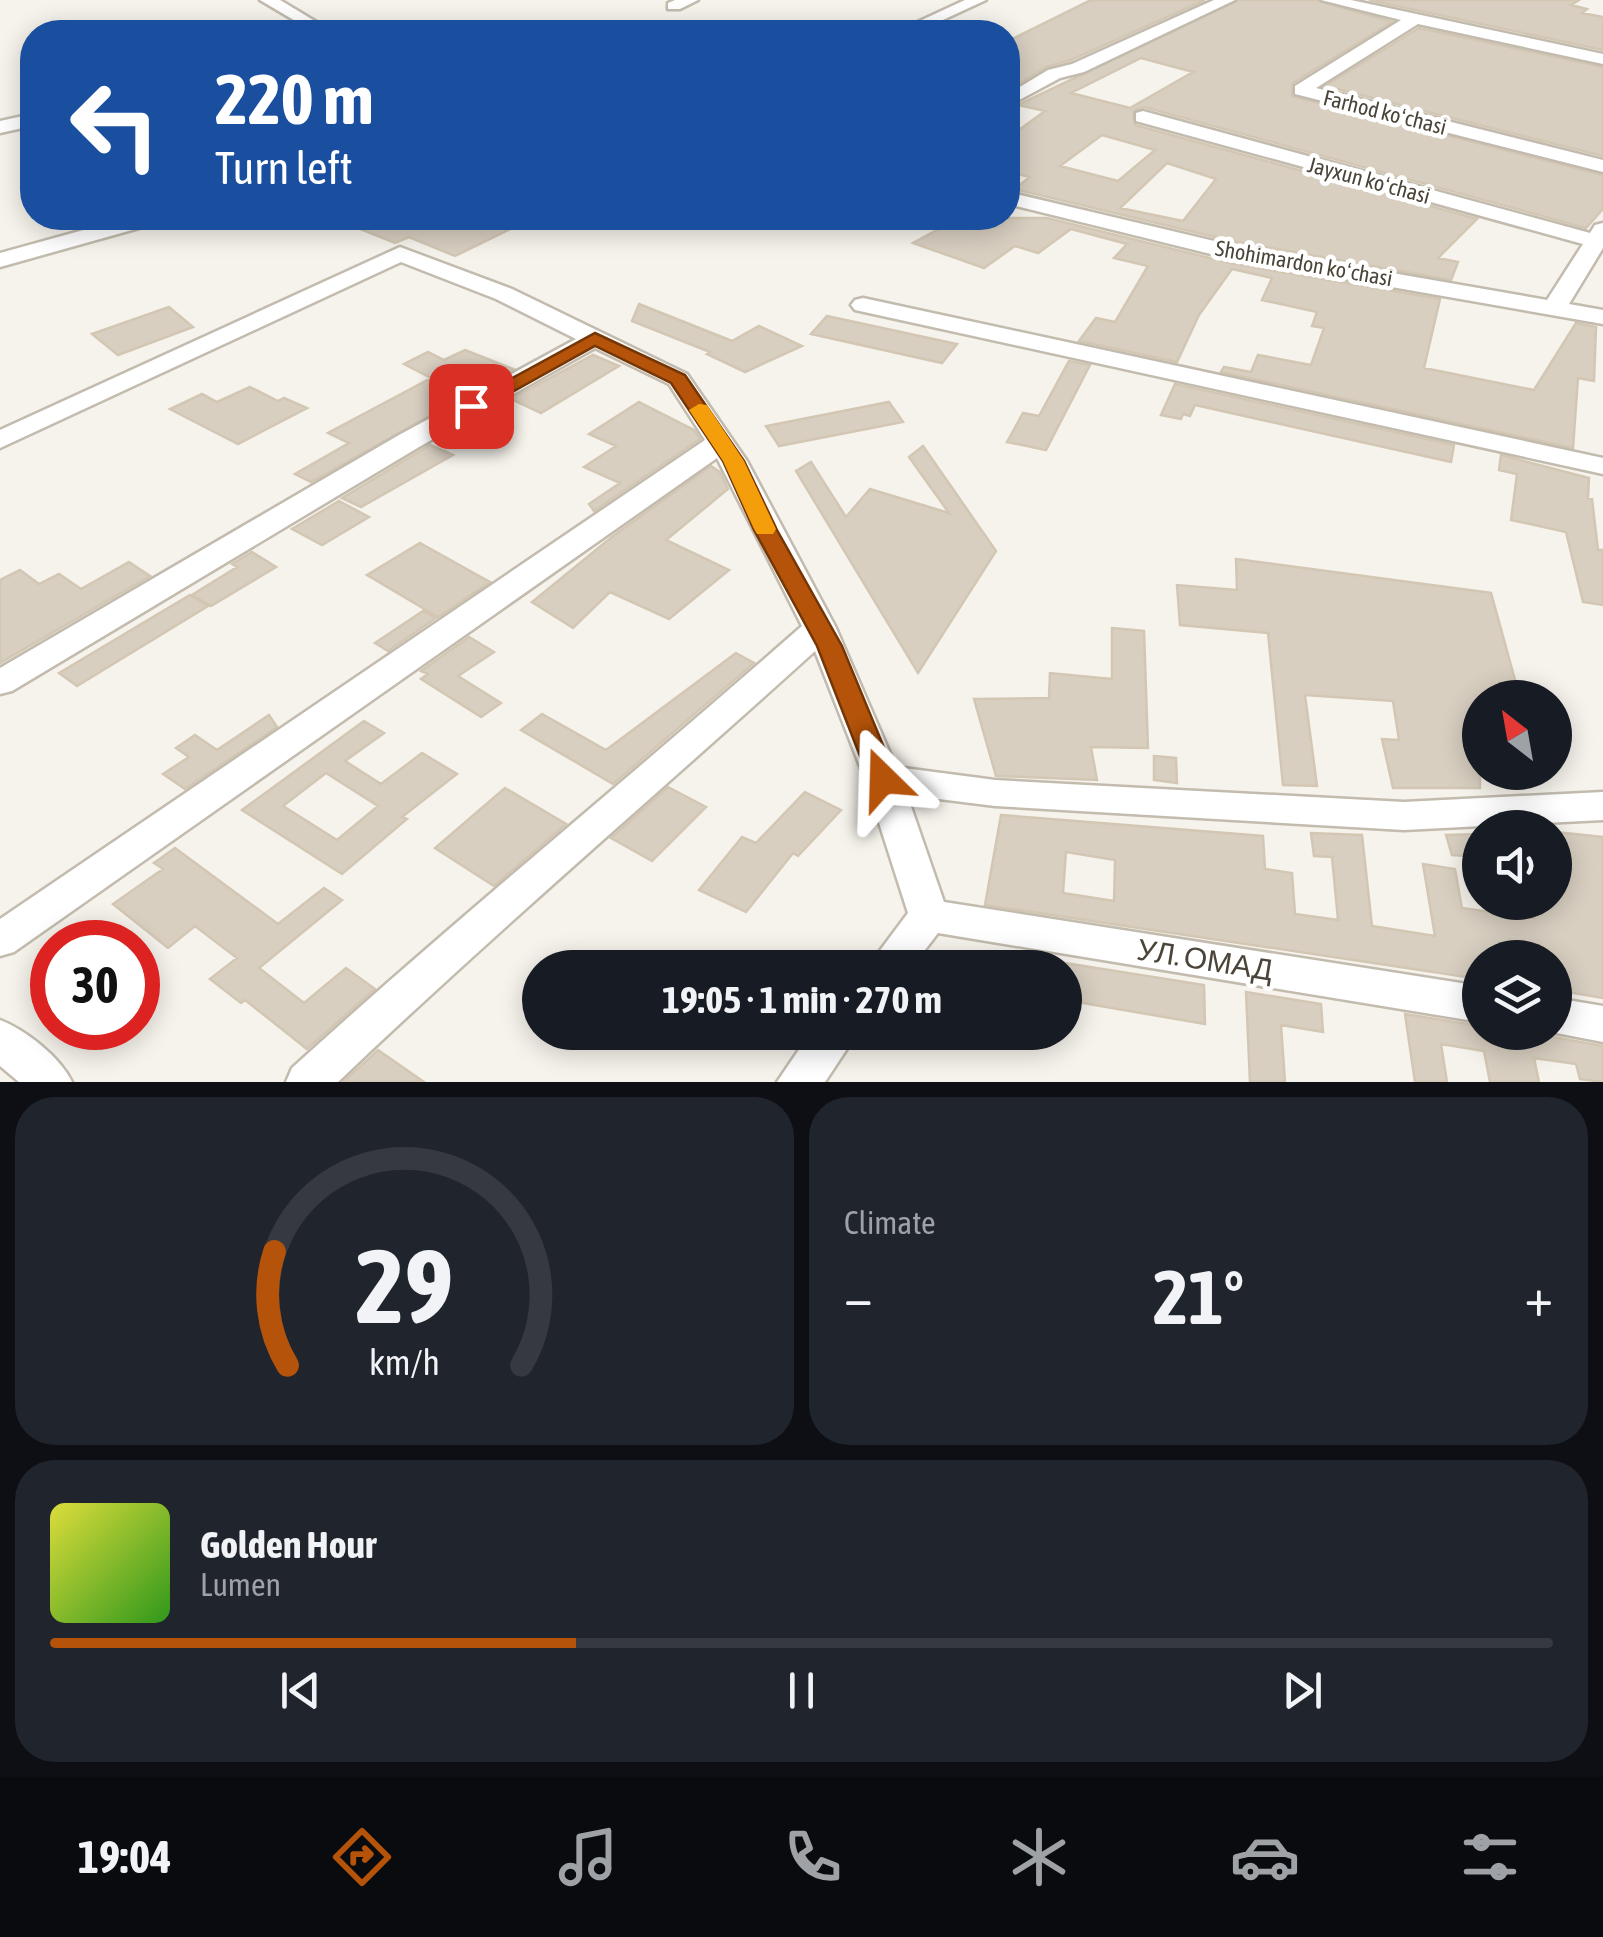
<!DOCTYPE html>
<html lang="en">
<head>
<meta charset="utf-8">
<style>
	:root { --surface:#171b24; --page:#20242c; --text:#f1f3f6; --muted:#9ea1a6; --line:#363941; --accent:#b45309 }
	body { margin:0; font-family:"Asap Condensed",sans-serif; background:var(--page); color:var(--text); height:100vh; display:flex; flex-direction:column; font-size:38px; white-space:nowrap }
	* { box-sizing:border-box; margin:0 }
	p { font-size:32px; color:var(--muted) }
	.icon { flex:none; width:55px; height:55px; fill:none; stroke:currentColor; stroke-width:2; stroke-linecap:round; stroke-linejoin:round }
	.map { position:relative; height:1082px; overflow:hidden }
	.details { display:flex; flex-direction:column; gap:15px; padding:15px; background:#0d0f14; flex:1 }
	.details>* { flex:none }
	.guide { position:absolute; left:20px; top:20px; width:1000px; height:210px; border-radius:40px; box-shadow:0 5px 25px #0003; background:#1a4fa0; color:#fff; overflow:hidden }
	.needle { width:65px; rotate:329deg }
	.tools { position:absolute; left:1462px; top:680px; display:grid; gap:20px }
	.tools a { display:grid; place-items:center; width:110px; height:110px; border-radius:50%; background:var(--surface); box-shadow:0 5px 25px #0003; font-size:50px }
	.speed { position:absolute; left:30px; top:920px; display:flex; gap:20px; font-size:50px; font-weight:700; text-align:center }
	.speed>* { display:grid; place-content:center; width:130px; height:130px; border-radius:50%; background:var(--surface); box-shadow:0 5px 25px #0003; line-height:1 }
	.speed .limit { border:15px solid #d22; background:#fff; color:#111 }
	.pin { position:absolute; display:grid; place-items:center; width:85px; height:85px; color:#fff; margin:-42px; border-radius:20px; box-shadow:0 5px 15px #0006 }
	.me { position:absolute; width:110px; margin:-55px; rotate:338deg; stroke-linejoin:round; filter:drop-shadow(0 0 8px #0008) }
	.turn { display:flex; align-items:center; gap:35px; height:210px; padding:0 30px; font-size:45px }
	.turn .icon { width:130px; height:130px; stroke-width:2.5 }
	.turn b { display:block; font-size:70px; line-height:85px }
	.big { font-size:75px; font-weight:700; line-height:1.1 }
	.details .card { flex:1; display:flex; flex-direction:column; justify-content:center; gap:15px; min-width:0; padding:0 35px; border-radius:40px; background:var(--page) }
	.details .dial { align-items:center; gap:0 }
	.dial svg { height:260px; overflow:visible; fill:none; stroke:var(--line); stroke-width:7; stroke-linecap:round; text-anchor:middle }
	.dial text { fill:var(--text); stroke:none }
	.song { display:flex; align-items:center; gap:30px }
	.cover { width:120px; height:120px; border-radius:15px; background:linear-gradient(135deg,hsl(60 70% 55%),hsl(110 70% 35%)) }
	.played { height:10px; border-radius:5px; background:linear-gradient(90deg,var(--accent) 35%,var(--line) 35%) }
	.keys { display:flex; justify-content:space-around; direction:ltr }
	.heat { display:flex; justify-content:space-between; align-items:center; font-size:55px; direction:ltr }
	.details .tiles { flex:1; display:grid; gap:15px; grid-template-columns:1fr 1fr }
	.card:last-child { grid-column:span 2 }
	.trip { position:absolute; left:522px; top:950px; width:560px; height:100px; border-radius:50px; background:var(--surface); box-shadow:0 5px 25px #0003; font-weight:700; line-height:100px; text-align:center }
	.dock { display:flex; height:160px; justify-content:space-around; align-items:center; background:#090b0e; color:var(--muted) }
	.dock .icon { width:70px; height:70px }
	.dock .on { color:var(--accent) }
	.dock b { font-size:45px; color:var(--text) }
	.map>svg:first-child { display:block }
	.building { fill:#d8cfc1; stroke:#d3c7b4; stroke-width:2.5; fill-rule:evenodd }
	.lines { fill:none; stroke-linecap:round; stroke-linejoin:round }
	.minor-casing { stroke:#c2bbae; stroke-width:5 }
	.minor { fill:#fff; fill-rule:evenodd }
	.route { fill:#b45309; stroke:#753606; stroke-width:2.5 }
	.slow { fill:#f59e0b }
	.labels { text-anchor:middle; stroke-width:9; stroke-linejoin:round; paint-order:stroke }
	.far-street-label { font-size:22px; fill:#4b4439; stroke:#fff }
	.near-street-label { font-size:30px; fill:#4b4439; stroke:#fff }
</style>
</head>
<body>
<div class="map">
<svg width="1603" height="1082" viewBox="0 0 1603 1082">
	<rect width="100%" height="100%" fill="#f6f3ec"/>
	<!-- building -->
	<path class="building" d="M 1091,0 L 1205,0 L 1071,60 L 1046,67 L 1008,90 L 1008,41 Z
		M 1238,0 L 1317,0 L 1392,22 L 1293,83 L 1292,96 L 1603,175 L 1603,209 L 1586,228 L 1144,107 L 1133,111 L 1135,125 L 1477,219 L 1438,258 L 1458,262 L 1451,280 L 1232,241 L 1014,189 L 1030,177 L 1008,172 L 1008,138 L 1045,111 L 1018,105 ZM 1141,58 L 1193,72 L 1130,108 L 1071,93 ZM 1102,135 L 1155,150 L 1118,181 L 1060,166 ZM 1167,163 L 1216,179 L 1183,221 L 1120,208 Z
		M 1369,0 L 1579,0 L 1571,5 L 1587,9 L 1582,13 L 1603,17 L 1603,50 Z
		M 1419,28 L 1603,67 L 1603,156 L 1325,86 Z
		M 333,218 L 533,218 L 455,256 L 409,237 L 395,243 Z
		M 959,218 L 1047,218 L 1230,263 L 1440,299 L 1424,368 L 1534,390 L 1576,323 L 1596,327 L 1594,381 L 1578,378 L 1573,448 L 1221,372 L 1224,367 L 1251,372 L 1258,355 L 1311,365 L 1324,328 L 1312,326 L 1317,312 L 1262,300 L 1272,278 L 1232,269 L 1199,315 L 1177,362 L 1079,341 L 1096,318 L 1115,322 L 1148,266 L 1114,258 L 1127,244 L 1071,229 L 1038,253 L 1015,246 L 984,268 L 913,243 Z
		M 639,304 L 732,341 L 759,326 L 802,346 L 745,372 L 707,354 L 710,352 L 632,321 Z
		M 169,307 L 193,327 L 118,355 L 92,334 Z
		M 827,316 L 957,344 L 942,363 L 811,334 Z
		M 465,350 L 513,369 L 311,482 L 295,474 L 349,443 L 328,433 L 431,378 L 404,364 L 428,352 L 444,360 Z
		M 593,355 L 619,366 L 541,413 L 511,399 Z
		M 1069,361 L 1090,365 L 1046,450 L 1007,442 L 1023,413 L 1039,416 Z
		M 1175,384 L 1454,445 L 1451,462 L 1195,405 L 1190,416 L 1183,414 L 1181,419 L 1161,415 Z
		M 250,387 L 278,401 L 284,398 L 307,408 L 238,444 L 170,409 L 202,394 L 217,402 Z
		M 639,402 L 694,430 L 700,439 L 594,511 L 589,504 L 620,483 L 584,467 L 616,446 L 589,434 Z
		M 889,402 L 903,422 L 779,446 L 766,426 Z
		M 430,445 L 453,455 L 361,507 L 342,498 Z
		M 923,446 L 996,551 L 918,673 L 796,471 L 811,462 L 846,517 L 870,489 L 949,513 L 909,457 Z
		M 1501,455 L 1589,478 L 1588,498 L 1592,499 L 1598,550 L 1603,550 L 1603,605 L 1583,602 L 1566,532 L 1511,520 L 1517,474 L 1499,470 Z
		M 711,466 L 720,472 L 728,489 L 666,540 L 729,570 L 669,619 L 610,592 L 573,628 L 532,602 L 613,536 Z
		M 339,501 L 369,517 L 322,545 L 292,529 Z
		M 420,543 L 490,582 L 438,617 L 367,575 Z
		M 252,552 L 276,567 L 211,606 L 192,595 L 237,567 L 232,564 Z
		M 1236,559 L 1491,593 L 1520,698 L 1480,698 L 1480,788 L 1393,788 L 1382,739 L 1399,740 L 1393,701 L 1305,695 L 1317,786 L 1283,785 L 1268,633 L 1180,625 L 1177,585 L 1237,590 Z
		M 129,562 L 150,576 L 0,663 L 0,580 L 20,570 L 39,584 L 59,574 L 81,589 Z
		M 190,595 L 208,606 L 77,686 L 59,673 Z
		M 423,611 L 436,618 L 388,651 L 375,643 Z
		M 1112,628 L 1144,631 L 1148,748 L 1091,747 L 1097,780 L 996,776 L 974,699 L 1049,698 L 1050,673 L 1112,679 Z
		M 469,637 L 494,652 L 458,676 L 501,703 L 481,717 L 421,679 L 428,674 L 421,671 Z
		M 736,653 L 754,663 L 613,784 L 521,730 L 542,714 L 606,750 Z
		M 269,715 L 277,727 L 185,789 L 163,774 L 189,757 L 176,748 L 195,735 L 217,750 Z
		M 364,721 L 384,733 L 345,761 L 381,784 L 422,753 L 457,774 L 402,817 L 407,819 L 342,874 L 242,810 ZM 326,773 L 378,806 L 337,840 L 283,806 Z
		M 1154,756 L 1176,758 L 1177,783 L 1154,780 Z
		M 668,787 L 706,807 L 652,861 L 611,838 Z
		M 505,788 L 566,824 L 494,886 L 435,848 Z
		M 805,792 L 841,810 L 798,856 L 793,853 L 746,912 L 699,890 L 742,837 L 756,843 Z
		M 1001,815 L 1263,836 L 1265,869 L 1292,873 L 1295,914 L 1338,920 L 1332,857 L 1314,856 L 1311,833 L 1362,835 L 1372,926 L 1435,936 L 1423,864 L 1455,869 L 1462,908 L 1534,918 L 1530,902 L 1555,902 L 1555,832 L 1603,837 L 1603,998 L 1555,990 L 1555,958 L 1480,958 L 1480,979 L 985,905 ZM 1066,852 L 1115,860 L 1114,901 L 1063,893 Z
		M 1480,834 L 1480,857 L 1452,855 L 1446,835 Z
		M 175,848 L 278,924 L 324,888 L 342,900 L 259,968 L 304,1003 L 346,968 L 375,989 L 307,1049 L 245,1000 L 241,1003 L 210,979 L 237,958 L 195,926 L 168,948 L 113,904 L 163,869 L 154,863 Z
		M 1065,963 L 1204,985 L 1205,1024 L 1065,1000 Z
		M 1246,992 L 1321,1004 L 1323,1032 L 1281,1025 L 1285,1082 L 1250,1082 Z
		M 1405,1014 L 1480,1026 L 1480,1032 L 1526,1032 L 1603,1046 L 1603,1082 L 1580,1079 L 1576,1064 L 1534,1058 L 1539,1082 L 1490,1082 L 1484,1051 L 1441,1044 L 1447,1082 L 1415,1082 Z
		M 378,1050 L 424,1082 L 343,1082 Z"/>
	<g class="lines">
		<defs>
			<path id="minor" d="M 260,0 L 280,0 L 333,32 L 314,32 Z
				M 675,0 L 698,0 L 680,9 L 668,9 L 668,3 Z
				M 965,0 L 986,0 L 917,32 L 896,32 Z
				M 1214,0 L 1235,0 L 1084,72 L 1060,78 L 1008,106 L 1008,94 L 1048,70 L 1072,64 Z
				M 1321,0 L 1351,0 L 1603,54 L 1603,64 L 1418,24 L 1316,88 L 1603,160 L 1603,172 L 1295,94 L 1295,86 L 1401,20 Z
				M 1143,111 L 1590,233 L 1595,225 L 1603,223 L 1603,248 L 1569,304 L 1603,310 L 1603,324 L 1231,259 L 1008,204 L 1008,192 L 1231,245 L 1547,300 L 1583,244 L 1136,121 L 1136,113 Z
				M 32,114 L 32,126 L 0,133 L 0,121 Z
				M 127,218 L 160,218 L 157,223 L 0,267 L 0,253 Z
				M 400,247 L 512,289 L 687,374 L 747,461 L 836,628 L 896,767 L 995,780 L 1404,802 L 1603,792 L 1603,820 L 1404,830 L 995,806 L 907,795 L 944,902 L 1480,986 L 1480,1022 L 938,933 L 911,968 L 867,968 L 908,913 L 865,779 L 815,651 C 656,795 493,934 338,1082 L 286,1082 L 292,1068 C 459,916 633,775 802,626 L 717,458 L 14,952 L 0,956 L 0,919 L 705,440 L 669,384 L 595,348 L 419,447 L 12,691 L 0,694 L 0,668 L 399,435 L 576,339 L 496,299 L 401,262 L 0,448 L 0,430 Z
				M 863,298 L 1603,458 L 1603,474 L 855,310 L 851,305 L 855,300 Z
				M 1555,998 L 1603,1006 L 1603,1042 L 1551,1032 L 1555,1032 Z
				M 0,1020 C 26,1030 60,1057 72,1082 L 19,1082 L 0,1066 Z
				M 811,1032 L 858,1032 L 825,1082 L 777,1082 Z"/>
		</defs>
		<!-- minor casing -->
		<use href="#minor" class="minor-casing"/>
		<!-- minor -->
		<use href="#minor" class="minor"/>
	</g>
	<!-- route -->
	<path class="route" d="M 595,333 L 685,375 L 744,461 L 777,530 L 842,646 L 897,779 L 893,786 L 873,786 L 869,779 L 817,646 L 754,530 L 723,461 L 671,383 L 595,346 L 478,411 L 464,411 L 461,406 Z"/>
	<!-- slow -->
	<path class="slow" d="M 699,404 L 707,405 L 744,461 L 776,529 L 773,534 L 757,534 L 754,529 L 723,461 L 689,410 Z"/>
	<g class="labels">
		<!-- far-street labels -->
		<g class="far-street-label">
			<text transform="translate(1385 112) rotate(14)" y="8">Farhod koʻchasi</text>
			<text transform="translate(1369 180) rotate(15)" y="8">Jayxun koʻchasi</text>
			<text transform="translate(1304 263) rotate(10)" y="8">Shohimardon koʻchasi</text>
		</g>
		<!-- near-street labels -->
		<g class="near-street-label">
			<text transform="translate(1205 960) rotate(9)" y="10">УЛ. ОМАД</text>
		</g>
	</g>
</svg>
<div class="tools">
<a><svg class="needle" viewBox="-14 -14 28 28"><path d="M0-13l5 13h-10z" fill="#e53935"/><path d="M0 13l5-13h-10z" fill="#9ea1a6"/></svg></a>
<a><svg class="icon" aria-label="sound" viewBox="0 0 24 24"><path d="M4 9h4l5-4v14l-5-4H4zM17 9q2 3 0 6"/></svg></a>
<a><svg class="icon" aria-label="layers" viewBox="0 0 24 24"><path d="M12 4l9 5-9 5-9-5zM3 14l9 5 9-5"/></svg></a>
</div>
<div class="speed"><div class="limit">30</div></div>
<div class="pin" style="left:471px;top:406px;background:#d93025"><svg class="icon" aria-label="arrive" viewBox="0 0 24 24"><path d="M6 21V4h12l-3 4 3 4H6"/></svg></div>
<svg class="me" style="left:883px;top:779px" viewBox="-20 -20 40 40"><path d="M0-17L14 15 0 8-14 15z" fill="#b45309" stroke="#fff" stroke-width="4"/></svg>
<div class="trip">19:05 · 1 min · 270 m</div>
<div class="guide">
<div class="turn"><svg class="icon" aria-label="left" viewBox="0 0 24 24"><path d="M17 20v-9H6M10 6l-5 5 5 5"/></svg><div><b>220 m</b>Turn left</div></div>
</div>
</div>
<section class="details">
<div class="tiles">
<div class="card dial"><svg viewBox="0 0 100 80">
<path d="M14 69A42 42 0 1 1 86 69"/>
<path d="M14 69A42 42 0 0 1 10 34" stroke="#b45309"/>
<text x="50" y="56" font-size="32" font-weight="700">29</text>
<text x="50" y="72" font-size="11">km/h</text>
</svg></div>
<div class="card"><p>Climate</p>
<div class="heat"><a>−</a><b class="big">21°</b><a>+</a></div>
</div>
<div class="card">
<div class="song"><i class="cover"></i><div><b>Golden Hour</b><p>Lumen</p></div></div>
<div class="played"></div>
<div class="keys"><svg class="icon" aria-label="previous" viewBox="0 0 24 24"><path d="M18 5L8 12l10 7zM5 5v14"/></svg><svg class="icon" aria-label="pause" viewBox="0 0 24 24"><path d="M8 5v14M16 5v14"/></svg><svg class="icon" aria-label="next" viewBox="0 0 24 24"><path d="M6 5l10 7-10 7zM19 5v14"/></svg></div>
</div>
</div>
</section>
<nav class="dock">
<b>19:04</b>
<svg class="icon on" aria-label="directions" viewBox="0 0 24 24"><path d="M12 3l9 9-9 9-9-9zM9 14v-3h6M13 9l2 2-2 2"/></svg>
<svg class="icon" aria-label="music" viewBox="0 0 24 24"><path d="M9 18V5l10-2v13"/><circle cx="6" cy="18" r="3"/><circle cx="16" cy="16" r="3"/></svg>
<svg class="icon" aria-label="phone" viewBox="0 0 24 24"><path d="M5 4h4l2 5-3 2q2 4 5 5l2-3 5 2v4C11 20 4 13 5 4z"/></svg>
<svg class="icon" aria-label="climate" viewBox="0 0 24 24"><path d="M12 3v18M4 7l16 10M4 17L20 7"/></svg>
<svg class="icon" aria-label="car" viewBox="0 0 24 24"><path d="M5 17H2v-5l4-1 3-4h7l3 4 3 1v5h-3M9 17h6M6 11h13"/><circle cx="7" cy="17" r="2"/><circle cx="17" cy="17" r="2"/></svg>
<svg class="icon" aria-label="filters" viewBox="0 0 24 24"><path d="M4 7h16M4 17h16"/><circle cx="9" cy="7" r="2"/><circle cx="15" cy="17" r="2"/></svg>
</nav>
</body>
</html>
